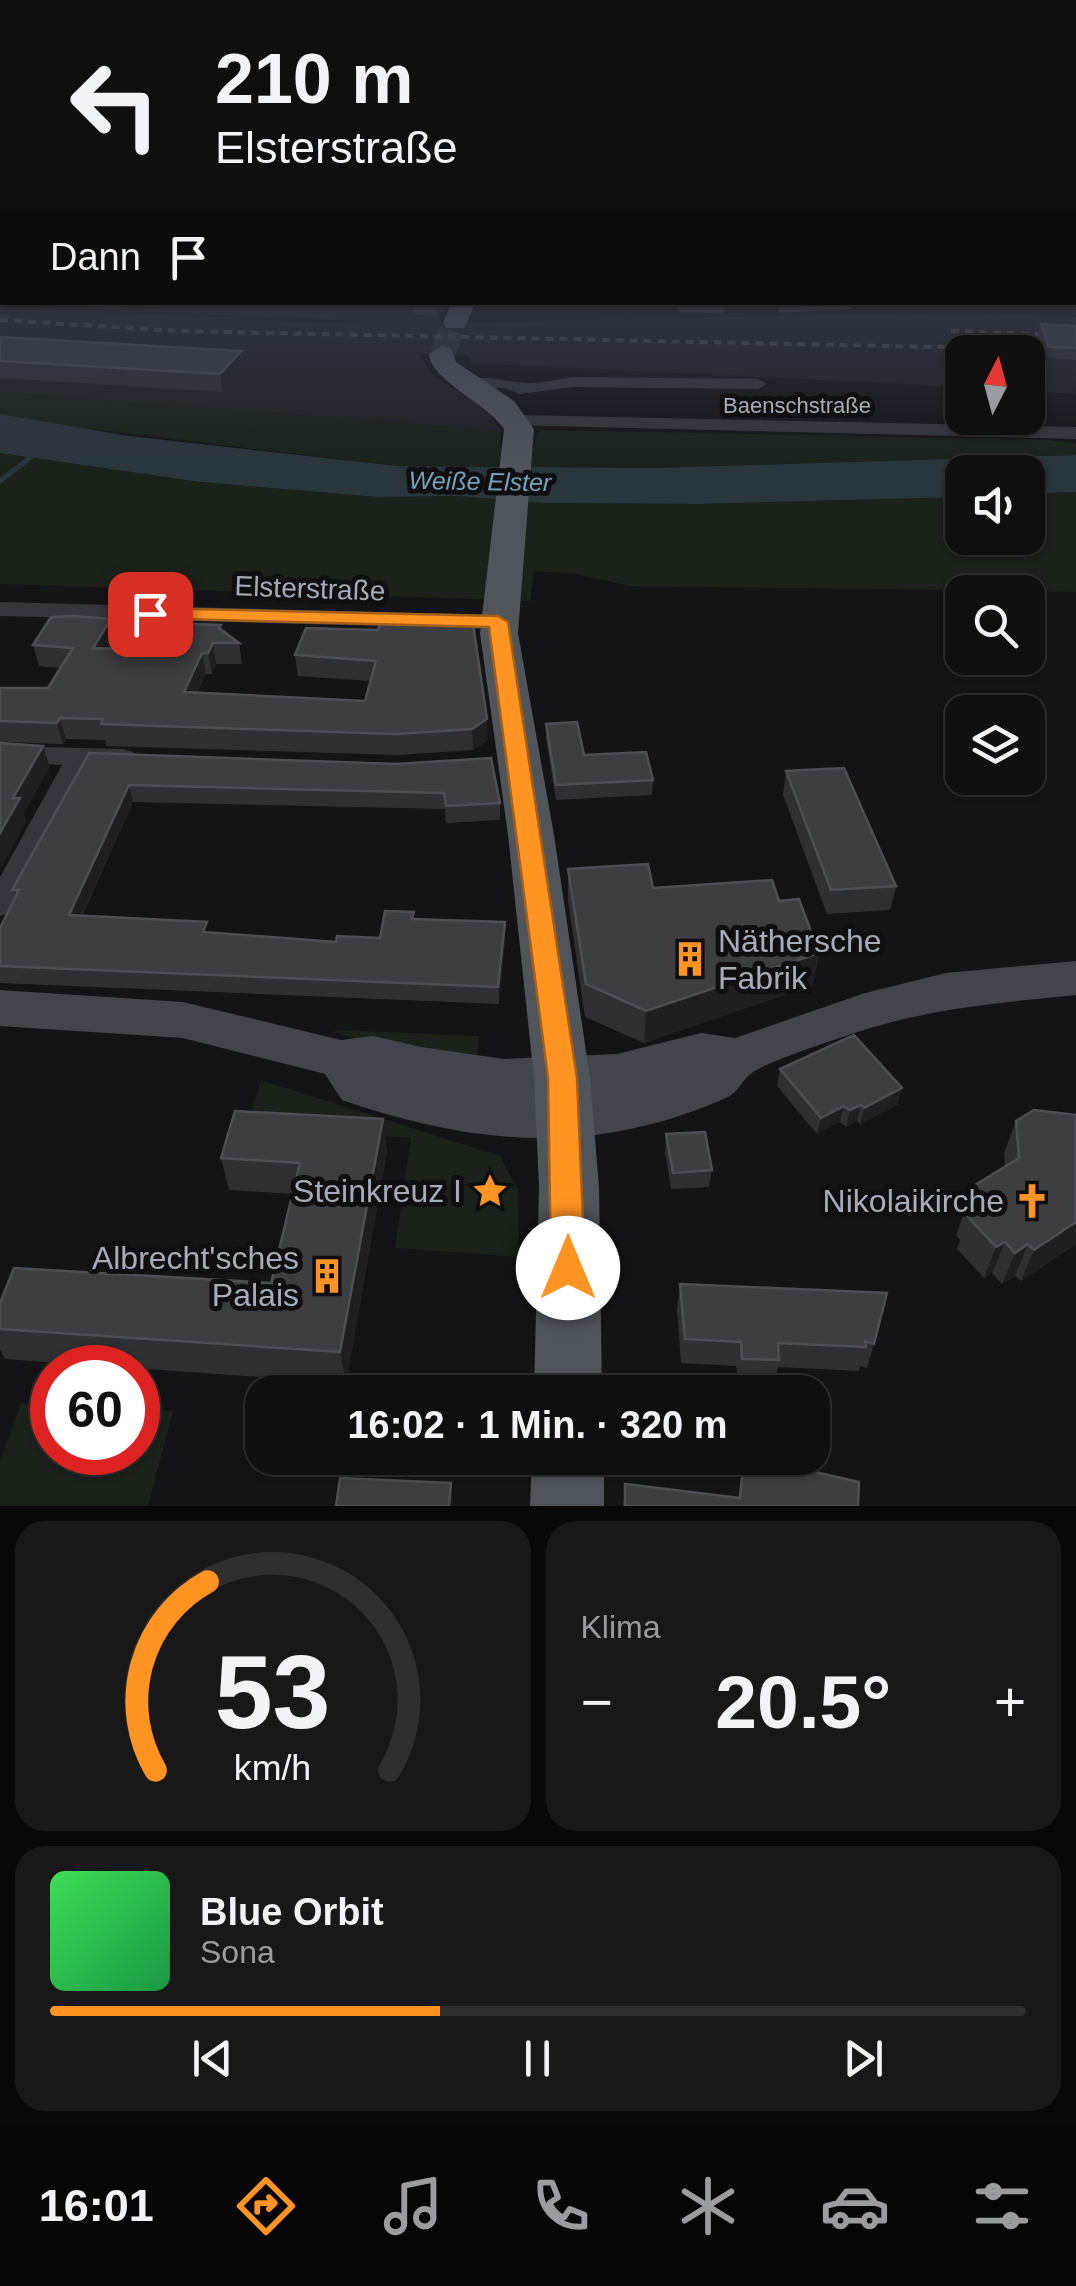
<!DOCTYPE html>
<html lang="de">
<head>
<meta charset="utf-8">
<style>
	:root { --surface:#0f0f10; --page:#181819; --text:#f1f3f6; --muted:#9b9c9f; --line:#2f2f30; --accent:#ff9423 }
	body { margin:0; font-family:Helvetica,sans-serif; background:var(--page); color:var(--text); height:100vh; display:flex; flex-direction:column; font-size:38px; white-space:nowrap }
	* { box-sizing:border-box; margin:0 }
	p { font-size:32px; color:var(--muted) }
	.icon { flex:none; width:55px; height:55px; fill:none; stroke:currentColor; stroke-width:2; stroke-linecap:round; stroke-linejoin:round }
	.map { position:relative; height:1506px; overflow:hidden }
	.panel { display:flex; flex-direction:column; gap:15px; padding:15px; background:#080809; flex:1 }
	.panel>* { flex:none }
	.hud { position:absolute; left:0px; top:0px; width:1078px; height:305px; box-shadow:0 2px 8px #0004,0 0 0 2px var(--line); background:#0f0f10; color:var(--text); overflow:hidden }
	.needle { width:65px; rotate:6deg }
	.buttons { position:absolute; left:945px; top:335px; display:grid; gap:20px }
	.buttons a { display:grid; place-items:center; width:100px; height:100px; border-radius:20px; background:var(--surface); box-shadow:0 2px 8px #0004,0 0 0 2px var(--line); font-size:50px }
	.speed { position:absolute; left:30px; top:1345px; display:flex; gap:20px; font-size:50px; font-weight:700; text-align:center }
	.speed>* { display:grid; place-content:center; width:130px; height:130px; border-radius:50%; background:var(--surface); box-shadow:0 2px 8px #0004,0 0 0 2px var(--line); line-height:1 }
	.speed .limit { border:15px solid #d22; background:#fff; color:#111 }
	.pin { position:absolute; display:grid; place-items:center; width:85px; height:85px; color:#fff; margin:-42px; border-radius:20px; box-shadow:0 5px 15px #0006 }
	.me { position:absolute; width:110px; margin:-55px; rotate:0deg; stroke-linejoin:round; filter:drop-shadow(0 0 8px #0008) }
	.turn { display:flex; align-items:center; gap:35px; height:210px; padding:0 50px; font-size:45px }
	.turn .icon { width:130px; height:130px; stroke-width:2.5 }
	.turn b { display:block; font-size:70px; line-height:85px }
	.then { display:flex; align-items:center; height:95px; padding:0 50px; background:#0003; gap:20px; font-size:38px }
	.big { font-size:75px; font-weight:600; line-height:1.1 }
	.panel .card { flex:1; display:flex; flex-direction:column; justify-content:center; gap:15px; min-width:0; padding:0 35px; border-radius:30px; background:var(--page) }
	.panel .dial { align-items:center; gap:0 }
	.dial svg { height:260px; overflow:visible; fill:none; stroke:var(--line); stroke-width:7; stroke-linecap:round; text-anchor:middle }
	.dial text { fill:var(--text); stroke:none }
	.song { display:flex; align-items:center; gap:30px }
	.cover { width:120px; height:120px; border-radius:15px; background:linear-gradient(135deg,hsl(130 70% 55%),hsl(140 70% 35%)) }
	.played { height:10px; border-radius:5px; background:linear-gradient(90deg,var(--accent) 40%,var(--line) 40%) }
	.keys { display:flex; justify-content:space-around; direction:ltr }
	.heat { display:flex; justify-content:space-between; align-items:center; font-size:55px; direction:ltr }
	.panel .tiles { flex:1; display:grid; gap:15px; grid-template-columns:1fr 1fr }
	.card:last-child { grid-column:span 2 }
	.trip { position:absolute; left:245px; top:1375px; width:585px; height:100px; border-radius:30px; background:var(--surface); box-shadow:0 2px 8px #0004,0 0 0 2px var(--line); font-weight:600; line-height:100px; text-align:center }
	.menu { display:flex; height:160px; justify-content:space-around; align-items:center; background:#060606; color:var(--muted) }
	.menu .icon { width:70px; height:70px }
	.menu .on { color:var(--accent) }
	.menu b { font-size:45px; color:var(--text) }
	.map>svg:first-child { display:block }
	.built { fill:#202023 }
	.green { fill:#1a221a }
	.water { fill:#29363b }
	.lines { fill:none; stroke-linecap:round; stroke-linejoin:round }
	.stream { stroke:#29363b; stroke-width:5 }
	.primary-tunnel { stroke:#313336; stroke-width:25; stroke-dasharray:25 12; stroke-linecap:butt }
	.street { fill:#35373c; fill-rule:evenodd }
	.secondary { fill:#42464c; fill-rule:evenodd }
	.primary { fill:#50545b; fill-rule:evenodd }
	.rail { stroke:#474b51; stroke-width:4; stroke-dasharray:8 6; stroke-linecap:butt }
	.wall { fill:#303034 }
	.shaded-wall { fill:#1f1f22 }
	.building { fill:#3c3e42; stroke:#4c4f55; stroke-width:2.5 }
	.route { fill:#ff9423; stroke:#a66017; stroke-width:2.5 }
	.labels { text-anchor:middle; stroke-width:10; stroke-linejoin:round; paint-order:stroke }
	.far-street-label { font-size:22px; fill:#a4adb8; stroke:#0f0f11 }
	.far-water-label { font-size:25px; font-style:italic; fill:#77a3b7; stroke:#0f0f11 }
	.street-label { font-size:28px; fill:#a4adb8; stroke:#0f0f11 }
	.near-poi-label { font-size:32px; fill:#a4adb8; stroke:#0f0f11; text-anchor:end }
</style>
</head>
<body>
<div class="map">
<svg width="1076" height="1506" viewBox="0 0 1076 1506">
	<rect width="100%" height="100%" fill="#141416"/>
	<!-- built -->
	<path class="built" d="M 0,256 L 2,302 L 448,303 L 439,323 L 969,312 L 1076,317 L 1076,394 L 1028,391 L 1028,352 L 962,352 L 962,387 L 473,363 L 466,355 L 418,353 L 433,375 L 484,408 L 502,431 L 0,392 L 0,307 L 312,322 L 385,322 L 0,305 Z"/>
	<!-- green -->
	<path class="green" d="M 0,392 L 502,431 L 499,447 L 534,448 L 537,432 L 545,430 L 1049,440 L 1076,443 L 1076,455 L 654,468 L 398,466 L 49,424 L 0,414 Z
		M 0,453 L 200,482 L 377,497 L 456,496 L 544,503 L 699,504 L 962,497 L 962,538 L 1028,538 L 1028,494 L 1076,492 L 1076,592 L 631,586 L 575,574 L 534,571 L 530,601 L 0,584 Z
		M 339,1030 L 479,1036 L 477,1063 L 416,1055 L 333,1032 Z
		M 261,1080 L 500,1156 L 518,1190 L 519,1257 L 395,1248 L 411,1138 L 247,1127 Z
		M 21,1403 L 52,1405 L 52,1452 L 138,1452 L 138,1409 L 173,1411 L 148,1506 L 0,1506 L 0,1462 Z"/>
	<!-- water -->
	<path class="water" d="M 0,414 L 129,436 L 398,466 L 654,468 L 1076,455 L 1076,492 L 1028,494 L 1028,472 L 962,472 L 962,497 L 699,504 L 544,503 L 456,496 L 377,497 L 200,482 L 0,453 Z"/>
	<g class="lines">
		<!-- stream -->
		<path class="stream" d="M 0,481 L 36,453"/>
		<!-- primary-tunnel -->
		<path class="primary-tunnel" d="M 442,354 L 455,323"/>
		<!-- street -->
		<path class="street" d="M 1075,278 L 1076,278 L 1076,286 L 1075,286 Z
			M 572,377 L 758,379 L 767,384 L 758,389 L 572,387 L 520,394 L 504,388 L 471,390 L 462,385 C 480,371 504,382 524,383 C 539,384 557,379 572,377 Z
			M 517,415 L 1076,427 L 1076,439 L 510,425 L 508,421 Z
			M 0,602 L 498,615 L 510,622 L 498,629 L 0,616 Z
			M 0,746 L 123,749 L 133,752 L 137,758 L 133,764 L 90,765 L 11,913 L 0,916 L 0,877 L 62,765 L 0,762 Z"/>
		<!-- secondary -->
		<path class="secondary" d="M 1076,961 L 1076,995 C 1008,1002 940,1007 874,1027 C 850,1034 771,1060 753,1072 C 742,1079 739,1092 726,1098 C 594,1156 476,1146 342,1100 L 325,1074 L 183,1038 L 0,1026 L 0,990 L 183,1002 L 341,1040 L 373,1036 L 421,1047 L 504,1059 L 617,1054 L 701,1033 L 735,1038 L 865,993 L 946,973 Z"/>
		<!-- primary -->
		<path class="primary" d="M 452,302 L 476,302 L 464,328 L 446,328 L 443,323 Z
			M 442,346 L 451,348 L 456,362 L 514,401 L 534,429 L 518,633 L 554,835 L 590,1078 L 599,1187 L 602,1392 L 534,1392 L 539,1187 L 534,1078 L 508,835 L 480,633 L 504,429 C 487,403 431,381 429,354 Z
			M 532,1458 L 604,1458 L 604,1506 L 530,1506 Z"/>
		<!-- rail -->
		<path class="rail" d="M 0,320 L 180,331 L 1076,350
			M 951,331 L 1066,335"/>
	</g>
	<!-- wall -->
	<path class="wall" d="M 0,256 L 2,256 L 2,292 L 0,292 Z
		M 414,302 L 444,302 L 437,316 L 414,315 Z
		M 671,302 L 725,302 L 724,313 L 681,313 Z
		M 778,302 L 852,302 L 851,309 L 779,313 Z
		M 946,302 L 1038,302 L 1038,306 L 948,307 Z
		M 1041,324 L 1076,326 L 1076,360 L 1046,358 L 1038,335 Z
		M 0,337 L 241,351 L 243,369 L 223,392 L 0,378 Z
		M 111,619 L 116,639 L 110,649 L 155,650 L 222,630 L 239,643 L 242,664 L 216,664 L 212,674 L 206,674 L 197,693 L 365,701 L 371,681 L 298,676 L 295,655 L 378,630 L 488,740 L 473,750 L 398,755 L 106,746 L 105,740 L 66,739 L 63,744 L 0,742 L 0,688 L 48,688 L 61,668 L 39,666 L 33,645 Z
		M 546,724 L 584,755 L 653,780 L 652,795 L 556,800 L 546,739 Z
		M 89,753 L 396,764 L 500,803 L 500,820 L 446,823 L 445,809 L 133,802 L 82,916 L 209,932 L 336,942 L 380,938 L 414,919 L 505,940 L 499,1004 L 0,983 L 0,928 L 15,898 L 12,890 Z
		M 786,771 L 896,886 L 890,910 L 827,914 L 783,795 Z
		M 568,869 L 653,888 L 779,901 L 819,953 L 813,985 L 644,1043 L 585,1017 L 568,901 Z
		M 780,1069 L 898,1104 L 860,1125 L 857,1121 L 846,1127 L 840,1122 L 817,1134 L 777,1086 Z
		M 1076,1115 L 1076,1244 L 1021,1281 L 1015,1276 L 1002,1284 L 992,1273 L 984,1278 L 957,1249 L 960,1240 L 956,1236 L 972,1187 L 1005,1166 L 1004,1153 L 1016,1121 Z
		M 666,1134 L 712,1170 L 709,1187 L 671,1189 L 665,1151 Z
		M 387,1151 L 346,1383 L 5,1359 L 0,1349 L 0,1303 L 271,1283 L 292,1194 L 229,1190 L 221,1158 Z
		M 680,1284 L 874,1344 L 867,1368 L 860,1366 L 859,1371 L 778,1367 L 774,1384 L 738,1383 L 736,1366 L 681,1363 L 677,1309 Z
		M 744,1458 L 858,1506 L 623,1506 L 625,1484 L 738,1498 Z"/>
	<!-- shaded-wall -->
	<path class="shaded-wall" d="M 436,302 L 444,302 L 437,316 Z
		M 241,351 L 243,369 L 223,392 L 220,374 Z
		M 111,619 L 116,639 L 98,669 L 93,648 Z
		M 213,643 L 216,664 L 212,674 L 208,653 Z
		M 202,653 L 206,674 L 188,713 L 184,692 Z
		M 60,718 L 66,739 L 63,744 L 57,723 Z
		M 487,719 L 488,740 L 473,750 L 472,729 Z
		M 43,746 L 50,768 L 24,812 L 27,821 L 0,869 L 0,833 L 13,798 Z
		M 129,785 L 133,802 L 74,932 L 69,915 Z
		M 505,922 L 505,940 L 499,1004 L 498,987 Z
		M 819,953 L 813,985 L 644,1043 L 646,1011 Z
		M 902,1088 L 898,1104 L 860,1125 L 864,1108 Z
		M 861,1105 L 857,1121 L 846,1127 L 850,1110 Z
		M 844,1106 L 840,1122 L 817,1134 L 821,1118 Z
		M 383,1119 L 387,1151 L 346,1383 L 340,1352 Z
		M 1076,1222 L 1076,1244 L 1021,1281 L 1034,1250 Z
		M 1005,1242 L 992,1273 L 984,1278 L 996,1247 Z
		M 1028,1244 L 1015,1276 L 1002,1284 L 1015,1253 Z
		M 451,1483 L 453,1506 L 449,1506 Z"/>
	<!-- building -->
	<path class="building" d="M 0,256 L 2,256 L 2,274 L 0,274 Z
		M 1041,324 L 1076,326 L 1076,348 L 1049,347 Z
		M 0,337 L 241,351 L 220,374 L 0,361 Z
		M 398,615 L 472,617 L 487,719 L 472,729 L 396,734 L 101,724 L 103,719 L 60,718 L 57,723 L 0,721 L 0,688 L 48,688 L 73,648 L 33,645 L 51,617 L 74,616 L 111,619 L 93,648 L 155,650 L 171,623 L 221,625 L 219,628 L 239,643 L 213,643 L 208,653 L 202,653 L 184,692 L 365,701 L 376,661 L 295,655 L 306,628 L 378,630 L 382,618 L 398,619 Z
		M 577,722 L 584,755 L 646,752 L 653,780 L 556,785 L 546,724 Z
		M 0,743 L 43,746 L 13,798 L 20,798 L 0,833 Z
		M 89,753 L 396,764 L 491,758 L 500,803 L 446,806 L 444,793 L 129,785 L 69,915 L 207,922 L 203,932 L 336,942 L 337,936 L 380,938 L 385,911 L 414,912 L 412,919 L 505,922 L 498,987 L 0,966 L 0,928 L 19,890 L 12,890 Z
		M 844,768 L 896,886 L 831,890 L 786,771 Z
		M 648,864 L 653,888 L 772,880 L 779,901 L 799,899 L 819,953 L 646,1011 L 586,984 L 568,869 Z
		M 854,1035 L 902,1088 L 864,1108 L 861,1105 L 850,1110 L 844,1106 L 821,1118 L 780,1069 Z
		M 1034,1110 L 1076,1115 L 1076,1222 L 1034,1250 L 1028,1244 L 1015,1253 L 1005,1242 L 996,1247 L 968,1217 L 976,1212 L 967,1204 L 980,1195 L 972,1187 L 1019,1158 L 1016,1121 Z
		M 235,1111 L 383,1119 L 340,1352 L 0,1329 L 0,1303 L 14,1268 L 271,1283 L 300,1163 L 221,1158 Z
		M 705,1132 L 712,1170 L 673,1173 L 666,1134 Z
		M 680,1284 L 887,1293 L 874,1344 L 865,1341 L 866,1347 L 778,1343 L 779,1360 L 742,1359 L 741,1342 L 685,1339 Z
		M 744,1458 L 753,1458 L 859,1482 L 858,1506 L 625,1506 L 625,1484 L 740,1498 Z
		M 340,1478 L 451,1483 L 449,1506 L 336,1506 Z"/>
	<!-- sky -->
	<linearGradient id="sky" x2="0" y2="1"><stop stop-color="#0b0b0c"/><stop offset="0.55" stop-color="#343a47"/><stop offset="1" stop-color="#343a47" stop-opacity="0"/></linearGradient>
	<rect width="1076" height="467" fill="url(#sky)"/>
	<!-- route -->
	<path class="route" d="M 150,608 L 498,616 L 508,622 L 577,1078 L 585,1268 L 580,1279 L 568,1283 L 556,1279 L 551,1268 L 548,1078 L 489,627 L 143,618 L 143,609 Z"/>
	<!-- icons -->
	<defs>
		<symbol id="building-bare" viewBox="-9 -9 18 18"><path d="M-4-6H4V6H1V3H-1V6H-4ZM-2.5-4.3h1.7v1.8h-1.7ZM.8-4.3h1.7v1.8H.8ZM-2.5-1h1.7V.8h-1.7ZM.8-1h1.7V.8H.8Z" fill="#ff9423" stroke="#0f0f11" stroke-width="2.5" paint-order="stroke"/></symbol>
		<symbol id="sight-bare" viewBox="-9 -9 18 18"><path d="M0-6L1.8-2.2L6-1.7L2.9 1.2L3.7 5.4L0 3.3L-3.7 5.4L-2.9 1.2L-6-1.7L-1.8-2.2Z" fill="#ff9423" stroke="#0f0f11" stroke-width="2.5" paint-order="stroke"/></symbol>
		<symbol id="church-bare" viewBox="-9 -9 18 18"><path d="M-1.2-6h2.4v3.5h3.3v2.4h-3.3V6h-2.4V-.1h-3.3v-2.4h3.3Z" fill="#ff9423" stroke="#0f0f11" stroke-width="2.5" paint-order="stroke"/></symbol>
	</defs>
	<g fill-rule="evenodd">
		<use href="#building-bare" x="665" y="934" width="50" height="50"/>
		<use href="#sight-bare" x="465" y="1166" width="50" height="50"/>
		<use href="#church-bare" x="1007" y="1176" width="50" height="50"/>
		<use href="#building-bare" x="302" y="1251" width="50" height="50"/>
	</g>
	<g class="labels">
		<!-- far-street labels -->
		<g class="far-street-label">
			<text x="797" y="413">Baenschstraße</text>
		</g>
		<!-- far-water labels -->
		<g class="far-water-label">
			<text transform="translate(480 481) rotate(1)" y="9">Weiße Elster</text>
		</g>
		<!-- street labels -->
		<g class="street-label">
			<text transform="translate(310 588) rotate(2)" y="10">Elsterstraße</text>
		</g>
		<!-- near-poi labels -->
		<g class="near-poi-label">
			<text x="718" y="952" text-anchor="start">Näthersche<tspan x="718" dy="37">Fabrik</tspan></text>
			<text x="462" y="1202">Steinkreuz I</text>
			<text x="1004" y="1212">Nikolaikirche</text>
			<text x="299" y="1269">Albrecht'sches<tspan x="299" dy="37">Palais</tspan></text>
		</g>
	</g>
</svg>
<div class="buttons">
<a><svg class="needle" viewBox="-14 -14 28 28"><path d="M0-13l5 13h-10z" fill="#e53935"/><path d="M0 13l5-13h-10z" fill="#9b9c9f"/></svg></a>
<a><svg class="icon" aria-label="sound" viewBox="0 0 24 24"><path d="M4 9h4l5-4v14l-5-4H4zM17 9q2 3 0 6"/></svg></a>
<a><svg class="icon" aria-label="search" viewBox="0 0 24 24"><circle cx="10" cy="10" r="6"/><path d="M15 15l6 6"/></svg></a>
<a><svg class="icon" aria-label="layers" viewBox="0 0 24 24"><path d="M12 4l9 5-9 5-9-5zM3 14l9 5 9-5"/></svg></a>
</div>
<div class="speed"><div class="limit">60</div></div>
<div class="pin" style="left:150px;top:614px;background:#d93025"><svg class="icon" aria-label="arrive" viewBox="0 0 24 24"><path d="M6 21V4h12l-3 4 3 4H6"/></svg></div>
<svg class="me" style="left:568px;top:1268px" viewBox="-20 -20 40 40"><circle r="19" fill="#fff"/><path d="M0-13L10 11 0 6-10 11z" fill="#ff9423"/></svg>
<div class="trip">16:02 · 1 Min. · 320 m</div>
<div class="hud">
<div class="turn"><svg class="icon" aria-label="left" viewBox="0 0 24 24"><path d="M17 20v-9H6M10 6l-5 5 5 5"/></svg><div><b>210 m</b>Elsterstraße</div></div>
<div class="then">Dann<svg class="icon" aria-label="arrive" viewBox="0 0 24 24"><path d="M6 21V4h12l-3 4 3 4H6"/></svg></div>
</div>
</div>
<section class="panel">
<div class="tiles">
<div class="card dial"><svg viewBox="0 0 100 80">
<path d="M14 69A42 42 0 1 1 86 69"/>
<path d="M14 69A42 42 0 0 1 30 11" stroke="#ff9423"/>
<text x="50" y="56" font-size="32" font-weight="700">53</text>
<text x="50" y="72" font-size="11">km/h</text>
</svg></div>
<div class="card"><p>Klima</p>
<div class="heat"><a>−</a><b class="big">20.5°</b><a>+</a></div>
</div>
<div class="card">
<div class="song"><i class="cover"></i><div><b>Blue Orbit</b><p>Sona</p></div></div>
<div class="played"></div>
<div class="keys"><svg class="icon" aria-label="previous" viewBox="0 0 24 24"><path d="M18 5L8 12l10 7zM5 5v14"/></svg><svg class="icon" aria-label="pause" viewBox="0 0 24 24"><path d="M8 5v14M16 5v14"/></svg><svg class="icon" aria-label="next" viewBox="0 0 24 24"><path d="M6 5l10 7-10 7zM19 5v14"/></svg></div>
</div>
</div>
</section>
<nav class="menu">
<b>16:01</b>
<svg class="icon on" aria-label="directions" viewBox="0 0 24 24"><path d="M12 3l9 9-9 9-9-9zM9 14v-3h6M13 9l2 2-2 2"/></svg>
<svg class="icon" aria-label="music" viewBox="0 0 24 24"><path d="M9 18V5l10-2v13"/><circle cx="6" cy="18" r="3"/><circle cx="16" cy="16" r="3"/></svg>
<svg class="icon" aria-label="phone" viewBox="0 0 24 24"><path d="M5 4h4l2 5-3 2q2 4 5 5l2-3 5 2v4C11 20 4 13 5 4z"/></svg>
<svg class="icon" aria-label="climate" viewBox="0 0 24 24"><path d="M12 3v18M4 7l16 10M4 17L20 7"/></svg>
<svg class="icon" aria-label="car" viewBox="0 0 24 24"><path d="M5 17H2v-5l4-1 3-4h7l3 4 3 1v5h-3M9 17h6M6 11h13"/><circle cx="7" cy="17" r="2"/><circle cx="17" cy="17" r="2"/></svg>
<svg class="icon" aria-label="filters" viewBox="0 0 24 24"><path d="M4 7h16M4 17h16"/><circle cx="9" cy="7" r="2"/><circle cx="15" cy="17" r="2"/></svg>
</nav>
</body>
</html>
